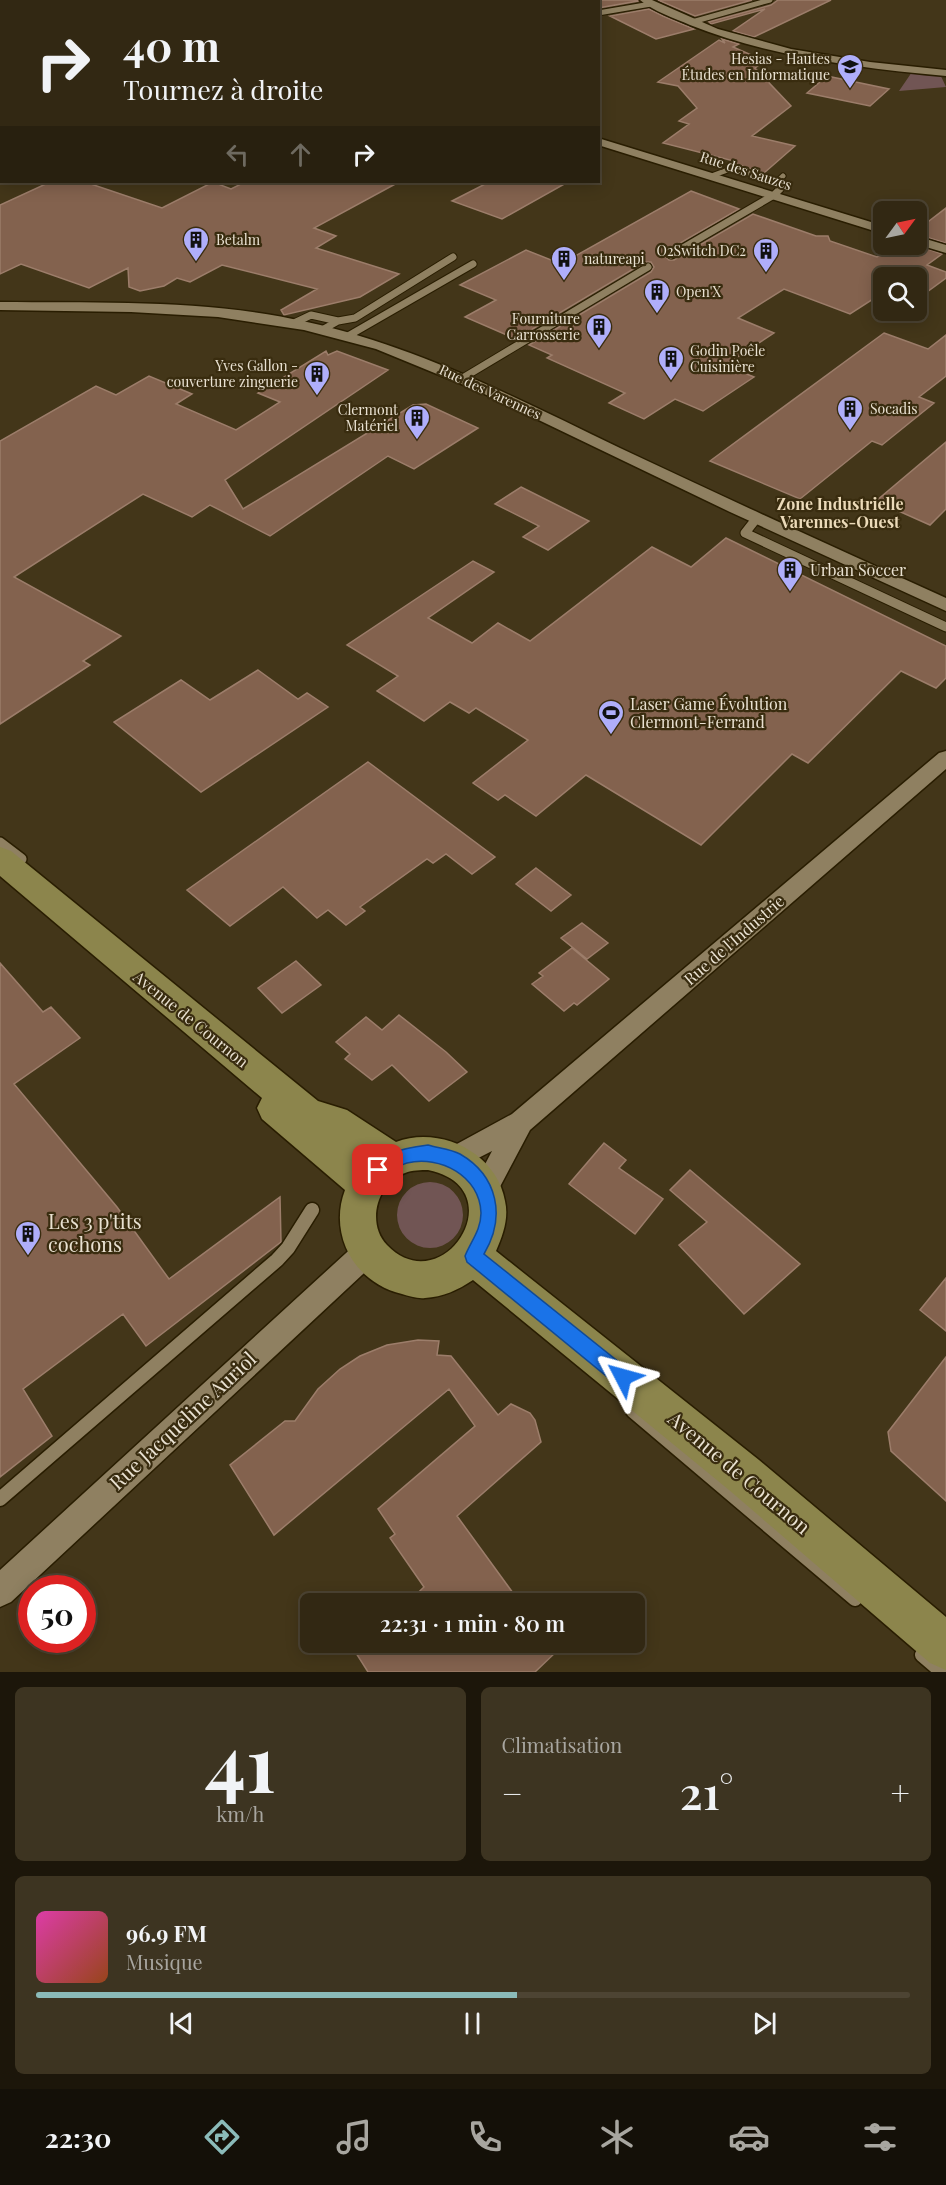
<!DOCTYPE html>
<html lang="fr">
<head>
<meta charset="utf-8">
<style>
	:root { --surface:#322813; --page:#3d3421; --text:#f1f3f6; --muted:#a8a6a0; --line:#4d4433; --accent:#8bbbb9 }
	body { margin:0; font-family:"Playfair Display",serif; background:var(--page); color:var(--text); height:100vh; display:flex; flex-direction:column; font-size:22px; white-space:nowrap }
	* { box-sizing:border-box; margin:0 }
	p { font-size:20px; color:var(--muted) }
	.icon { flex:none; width:33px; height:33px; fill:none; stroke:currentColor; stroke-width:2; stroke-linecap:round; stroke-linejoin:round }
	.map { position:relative; height:1672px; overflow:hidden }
	.sheet { display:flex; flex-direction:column; gap:15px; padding:15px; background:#1c160a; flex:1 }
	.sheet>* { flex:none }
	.banner { position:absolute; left:0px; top:0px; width:600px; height:183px; box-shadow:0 3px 15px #0003,0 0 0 2px var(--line); background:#322813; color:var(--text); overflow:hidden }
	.needle { width:39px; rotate:57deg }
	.controls { position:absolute; left:873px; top:201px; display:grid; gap:12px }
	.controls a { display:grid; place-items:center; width:54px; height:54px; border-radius:9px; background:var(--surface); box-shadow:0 3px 15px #0003,0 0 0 2px var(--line); font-size:30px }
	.speed { position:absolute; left:18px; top:1575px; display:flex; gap:12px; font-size:30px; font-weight:700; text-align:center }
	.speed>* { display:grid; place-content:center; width:78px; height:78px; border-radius:50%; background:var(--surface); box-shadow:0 3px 15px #0003,0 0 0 2px var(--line); line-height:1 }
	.speed .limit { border:9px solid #d22; background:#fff; color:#111 }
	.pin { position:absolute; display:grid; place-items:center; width:51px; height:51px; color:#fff; margin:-26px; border-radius:12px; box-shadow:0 3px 9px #0006 }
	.me { position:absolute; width:66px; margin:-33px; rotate:309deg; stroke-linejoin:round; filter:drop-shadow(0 0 4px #0008) }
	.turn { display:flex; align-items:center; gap:21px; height:126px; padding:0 24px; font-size:27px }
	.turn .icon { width:78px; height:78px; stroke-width:2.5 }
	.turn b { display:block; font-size:42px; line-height:51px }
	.lanes { display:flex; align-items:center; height:57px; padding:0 24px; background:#0003; justify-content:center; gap:30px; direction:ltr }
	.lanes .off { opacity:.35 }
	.big { font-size:45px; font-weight:600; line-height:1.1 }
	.sheet .tile { flex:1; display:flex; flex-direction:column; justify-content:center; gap:9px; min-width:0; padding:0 21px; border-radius:9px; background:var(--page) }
	.sheet .dial { align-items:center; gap:0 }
	.dial b { font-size:78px; line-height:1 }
	.song { display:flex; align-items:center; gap:18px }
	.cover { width:72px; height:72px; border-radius:9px; background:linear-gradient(135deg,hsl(320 70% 55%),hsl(20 70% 35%)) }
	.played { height:6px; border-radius:3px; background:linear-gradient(90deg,var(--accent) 55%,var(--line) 55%) }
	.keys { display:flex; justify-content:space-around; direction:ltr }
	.heat { display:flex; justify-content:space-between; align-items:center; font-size:33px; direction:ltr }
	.sheet .tiles { flex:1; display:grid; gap:15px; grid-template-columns:1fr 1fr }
	.tile:last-child { grid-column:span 2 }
	.trip { position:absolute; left:300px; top:1593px; width:345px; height:60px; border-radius:9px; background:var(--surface); box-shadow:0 3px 15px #0003,0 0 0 2px var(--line); font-weight:600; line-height:60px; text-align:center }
	.dock { display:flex; height:96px; justify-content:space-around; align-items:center; background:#141008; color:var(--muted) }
	.dock .icon { width:42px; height:42px }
	.dock .active { color:var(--accent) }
	.dock b { font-size:27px; color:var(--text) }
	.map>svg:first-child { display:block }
	.green { fill:#715554 }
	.building { fill:#83624e; stroke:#9c7d6a; stroke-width:1.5 }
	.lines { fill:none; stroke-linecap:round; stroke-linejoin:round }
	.service-far4-casing { stroke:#291d01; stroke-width:7 }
	.service-far3-casing { stroke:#291d01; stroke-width:9 }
	.service-far2-casing { stroke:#291d01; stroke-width:11 }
	.service-far1-casing { stroke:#291d01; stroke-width:14 }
	.service-casing { stroke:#291d01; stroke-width:17 }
	.minor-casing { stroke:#291d01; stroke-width:3 }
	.tertiary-casing { stroke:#291d01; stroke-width:2 }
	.secondary-casing { stroke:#291d01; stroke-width:3 }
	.primary-casing { stroke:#291d01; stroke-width:3 }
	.service-far4 { stroke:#8f8061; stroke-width:5 }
	.service-far3 { stroke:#8f8061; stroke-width:7 }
	.service-far2 { stroke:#8f8061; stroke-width:9 }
	.service-far1 { stroke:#8f8061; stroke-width:11 }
	.service { stroke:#8f8061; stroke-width:14 }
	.minor { fill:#8f8061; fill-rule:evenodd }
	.tertiary { fill:#8f8061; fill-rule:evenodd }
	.secondary { fill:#8c854c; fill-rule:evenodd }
	.primary { fill:#888b36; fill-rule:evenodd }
	.route { fill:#1a73e8; stroke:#114b97; stroke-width:1.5 }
	.labels { text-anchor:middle; stroke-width:4.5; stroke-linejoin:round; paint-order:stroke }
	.far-poi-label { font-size:14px; fill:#e9e1d1; stroke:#392c0f; text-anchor:end }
	.far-street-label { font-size:14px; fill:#e9e1d1; stroke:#392c0f }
	.far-quarter-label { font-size:16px; font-weight:bold; fill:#ebdab9; stroke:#392c0f }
	.poi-label { font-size:16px; fill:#e9e1d1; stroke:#392c0f; text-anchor:start }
	.street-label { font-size:16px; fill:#e9e1d1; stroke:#392c0f }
	.near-poi-label { font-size:20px; fill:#e9e1d1; stroke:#392c0f; text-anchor:start }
	.near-street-label { font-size:20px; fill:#e9e1d1; stroke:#392c0f }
</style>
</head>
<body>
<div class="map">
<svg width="946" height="1672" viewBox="0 0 946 1672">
	<rect width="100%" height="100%" fill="#433619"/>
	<!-- green -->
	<path class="green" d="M 912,72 L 940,74 L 946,87 L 899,91 Z
		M397 1215a33 33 0 1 1 66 0a33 33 0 1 1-66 0Z"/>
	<!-- building -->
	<path class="building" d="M 578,0 L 638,0 L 638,1 L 598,8 L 598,2 Z
		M 658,0 L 752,0 L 695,16 Z
		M 778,0 L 831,0 L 754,37 L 733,31 L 765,9 L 711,24 L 709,22 L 771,5 Z
		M 649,9 L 663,16 L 694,29 L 656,39 L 610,16 Z
		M 722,39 L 739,44 L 733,47 L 765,61 L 755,68 L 791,106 L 752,136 L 795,146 L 764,173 L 734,163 L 734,161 L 663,143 L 689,124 L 679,121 L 697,108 L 678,86 L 658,82 L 719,40 L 725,43 Z
		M 827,76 L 889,89 L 870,106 L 807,93 Z
		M 50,182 L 85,182 L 162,208 L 213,182 L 231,189 L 245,182 L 399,182 L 314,228 L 336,236 L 316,248 L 399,274 L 360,297 L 284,315 L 281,310 L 317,289 L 222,265 L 190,282 L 177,278 L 164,286 L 140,291 L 129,287 L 128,268 L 89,288 L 21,264 L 0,274 L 0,205 Z
		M 489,182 L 568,182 L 502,219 L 452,201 Z
		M 691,191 L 739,209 L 668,250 L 665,256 L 669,260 L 674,260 L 753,214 L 816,236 L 828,236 L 830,241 L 877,257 L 899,244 L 914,244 L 942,254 L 927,265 L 946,272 L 946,278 L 916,300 L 916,278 L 884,278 L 884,292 L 850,314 L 784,289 L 738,318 L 774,333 L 725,365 L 754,377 L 703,411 L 675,399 L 644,419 L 609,403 L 625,393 L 547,358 L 552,355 L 529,345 L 651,272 L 654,267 L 651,262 L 645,262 L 516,339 L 465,317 L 496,300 L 460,285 L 526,250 L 561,264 Z
		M 946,208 L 946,243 L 916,234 L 916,231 Z
		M 884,333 L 928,349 L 946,335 L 946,376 L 919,397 L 934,403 L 882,445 L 872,441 L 800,499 L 710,461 Z
		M 326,351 L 328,355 L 337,351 L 388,370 L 225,480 L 243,509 L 413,405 L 426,404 L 478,428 L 414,469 L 388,456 L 270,536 L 210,505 L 192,517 L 143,494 L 14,577 L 121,636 L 83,661 L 90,665 L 0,724 L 0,441 L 96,386 L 116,395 L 149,376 L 192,394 L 176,404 L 236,430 L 280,402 L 258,393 Z
		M 946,442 L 946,509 L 930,525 L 876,501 Z
		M 521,487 L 589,521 L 548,550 L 523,537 L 539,526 L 495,504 Z
		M 726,538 L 946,646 L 946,678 L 936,688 L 901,671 L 808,763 L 792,754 L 701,845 L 586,775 L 536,816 L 505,795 L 498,800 L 473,783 L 528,740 L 476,708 L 469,713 L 450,702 L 424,721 L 377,691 L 398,676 L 347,645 L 473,561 L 494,572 L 428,618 L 472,643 L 498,623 L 530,641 L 652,547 L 691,567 Z
		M 258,670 L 298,699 L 307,693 L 328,707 L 201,792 L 114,722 L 181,680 L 210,700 Z
		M 368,762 L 495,857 L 472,874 L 446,854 L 433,863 L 427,859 L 360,907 L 365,911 L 346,925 L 328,910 L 317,918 L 283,887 L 230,926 L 187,890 Z
		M 536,868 L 571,895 L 551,911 L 516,884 Z
		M 582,923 L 608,943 L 587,959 L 561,938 Z
		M 572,948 L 609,979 L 577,1005 L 574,1003 L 564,1011 L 532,984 L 543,976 L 539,973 Z
		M 296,961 L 321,985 L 282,1013 L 258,988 Z
		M 0,963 L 43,1012 L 51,1007 L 80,1038 L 14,1084 L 117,1207 L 169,1279 L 280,1197 L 281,1242 L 146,1346 L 123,1314 L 23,1389 L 52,1436 L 0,1477 Z
		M 399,1015 L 446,1052 L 467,1072 L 429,1101 L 392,1065 L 372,1080 L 345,1059 L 350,1054 L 336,1042 L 366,1017 L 382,1030 Z
		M 604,1143 L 626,1160 L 619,1168 L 663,1199 L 635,1234 L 569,1184 Z
		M 690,1170 L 800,1264 L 744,1314 L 679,1245 L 707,1222 L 670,1190 Z
		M 946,1278 L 946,1331 L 920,1310 Z
		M 418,1340 L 439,1341 L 437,1355 L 451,1356 L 498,1415 L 511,1404 L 530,1413 L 535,1420 L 541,1442 L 457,1516 L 521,1604 L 406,1604 L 424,1587 L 390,1538 L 395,1534 L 378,1509 L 475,1426 L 449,1389 L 274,1535 L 230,1465 L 285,1421 L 295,1421 L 318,1389 L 340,1369 L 360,1356 L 387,1345 Z
		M 946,1357 L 946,1501 L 891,1451 L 888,1432 Z
		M 349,1642 L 549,1642 L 556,1652 L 535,1672 L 368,1672 Z"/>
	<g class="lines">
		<defs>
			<path id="service-far4" d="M 511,0 L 513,2
				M 598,13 L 651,4
				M 692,22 L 770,0
				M 714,175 L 733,168 L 777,182
				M 781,189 L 777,182 L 783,176"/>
			<path id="service-far3" d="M 671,255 L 774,195 L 781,188
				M 292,324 L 311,315 L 338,321
				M 322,330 L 338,321 L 355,318 L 453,257
				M 348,336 L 473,264
				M 461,379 L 648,267"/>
			<path id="service-far2" d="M 756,519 L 745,533 L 946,627"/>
			<path id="service-far1" d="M 0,843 L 21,859"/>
			<path id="service" d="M 633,1411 L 855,1599
				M 0,1499 L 277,1260 L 288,1248 L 312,1210
				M 922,1655 L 942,1672"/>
			<path id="minor" d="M 372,0 L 393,0 L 371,2 Z
				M 640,0 L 652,0 L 718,29 L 791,49 L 870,62 L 946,70 L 946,76 C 859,68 771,57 690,25 C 674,18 653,11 640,0 Z
				M 598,138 L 884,226 L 884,234 L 598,145 Z
				M 916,236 L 946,245 L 946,253 L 916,244 Z
				M 0,302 C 102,303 207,299 307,322 C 419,347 518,399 620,448 C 728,499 837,549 946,598 L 946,611 L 730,512 L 476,390 L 376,349 L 304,330 L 218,317 L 131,312 L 0,310 Z
				M 946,751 L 946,769 L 530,1130 L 493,1200 L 484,1203 L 475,1200 L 471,1191 L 492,1151 L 453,1171 L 444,1167 L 440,1159 L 444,1151 L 512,1114 L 939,753 Z
				M 367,1239 L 377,1243 L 380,1252 L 377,1261 L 11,1602 L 0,1607 L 0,1570 L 357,1243 Z"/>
			<path id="tertiary" d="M 0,3 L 2,3 L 2,9 L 0,9 Z"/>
			<path id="secondary" d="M 0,847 L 11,851 L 318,1101 L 347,1110 L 396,1142 C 440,1125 497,1153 505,1201 C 509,1218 503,1235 496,1251 L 759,1460 L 946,1617 L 946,1670 L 930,1663 L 729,1490 L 473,1280 C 458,1290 443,1297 425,1298 C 418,1299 409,1296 402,1294 C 355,1283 328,1235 345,1190 L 262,1119 L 257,1108 L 262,1098 L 0,876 ZM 428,1170 C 516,1188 443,1303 387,1245 C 366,1223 377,1183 405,1173 C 412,1170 421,1170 428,1170 Z"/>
			<path id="primary" d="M 89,0 L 105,0 L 88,2 Z
				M 2,60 L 2,70 L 0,71 L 0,61 Z"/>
		</defs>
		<!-- service-far4 casing -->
		<use href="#service-far4" class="service-far4-casing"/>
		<!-- service-far3 casing -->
		<use href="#service-far3" class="service-far3-casing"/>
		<!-- service-far2 casing -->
		<use href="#service-far2" class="service-far2-casing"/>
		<!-- service-far1 casing -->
		<use href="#service-far1" class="service-far1-casing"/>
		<!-- service casing -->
		<use href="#service" class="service-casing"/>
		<!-- minor casing -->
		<use href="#minor" class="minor-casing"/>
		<!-- tertiary casing -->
		<use href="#tertiary" class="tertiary-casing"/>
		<!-- secondary casing -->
		<use href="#secondary" class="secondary-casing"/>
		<!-- primary casing -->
		<use href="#primary" class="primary-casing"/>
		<!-- service-far4 -->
		<use href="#service-far4" class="service-far4"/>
		<!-- service-far3 -->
		<use href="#service-far3" class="service-far3"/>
		<!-- service-far2 -->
		<use href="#service-far2" class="service-far2"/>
		<!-- service-far1 -->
		<use href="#service-far1" class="service-far1"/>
		<!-- service -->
		<use href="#service" class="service"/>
		<!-- minor -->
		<use href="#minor" class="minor"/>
		<!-- tertiary -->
		<use href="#tertiary" class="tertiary"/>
		<!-- secondary -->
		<use href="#secondary" class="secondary"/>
		<!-- primary -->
		<use href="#primary" class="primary"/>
	</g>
	<!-- route -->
	<path class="route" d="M 428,1145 C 438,1148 451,1149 460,1154 C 498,1176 506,1217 484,1254 L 630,1371 L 632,1377 L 630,1384 L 623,1387 L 616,1384 L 467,1262 L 465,1256 C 471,1241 481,1230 481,1213 C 480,1176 440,1155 407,1163 C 397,1166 388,1174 378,1178 L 373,1175 L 370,1170 C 378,1152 411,1147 428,1145 Z"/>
	<!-- icons -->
	<defs>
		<symbol id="university-pin" viewBox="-11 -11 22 30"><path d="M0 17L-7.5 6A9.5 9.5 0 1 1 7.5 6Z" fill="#afaefa" stroke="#392c0f"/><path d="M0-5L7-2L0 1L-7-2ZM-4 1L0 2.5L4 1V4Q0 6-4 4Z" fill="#111"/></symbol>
		<symbol id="building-pin" viewBox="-11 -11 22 30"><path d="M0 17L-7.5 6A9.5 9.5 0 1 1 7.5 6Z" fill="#afaefa" stroke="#392c0f"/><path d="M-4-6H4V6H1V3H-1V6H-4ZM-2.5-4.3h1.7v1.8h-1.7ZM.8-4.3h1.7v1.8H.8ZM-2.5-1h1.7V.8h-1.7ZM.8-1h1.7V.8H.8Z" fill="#111"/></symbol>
		<symbol id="stadium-pin" viewBox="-11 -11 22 30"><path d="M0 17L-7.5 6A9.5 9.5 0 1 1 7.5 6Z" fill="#afaefa" stroke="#392c0f"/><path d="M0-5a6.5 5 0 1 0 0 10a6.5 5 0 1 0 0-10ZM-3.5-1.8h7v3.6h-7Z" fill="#111"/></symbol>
	</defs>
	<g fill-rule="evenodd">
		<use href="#university-pin" x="835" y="52" width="30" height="40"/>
		<use href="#building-pin" x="181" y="225" width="30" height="40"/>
		<use href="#building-pin" x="751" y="236" width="30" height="40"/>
		<use href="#building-pin" x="549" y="244" width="30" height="40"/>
		<use href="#building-pin" x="642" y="277" width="30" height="40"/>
		<use href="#building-pin" x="584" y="312" width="30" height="40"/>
		<use href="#building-pin" x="656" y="344" width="30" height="40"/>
		<use href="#building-pin" x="302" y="359" width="30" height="40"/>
		<use href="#building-pin" x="835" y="394" width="30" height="40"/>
		<use href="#building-pin" x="402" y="403" width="30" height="40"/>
		<use href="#building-pin" x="775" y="555" width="30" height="40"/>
		<use href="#stadium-pin" x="596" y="698" width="30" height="40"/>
		<use href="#building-pin" x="13" y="1219" width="30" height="40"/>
	</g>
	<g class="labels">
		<!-- far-poi labels -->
		<g class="far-poi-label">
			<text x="830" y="64">Hesias - Hautes<tspan x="830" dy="16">Études en Informatique</tspan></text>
			<text x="216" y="245" text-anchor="start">Betalm</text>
			<text x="746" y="256">O2Switch DC2</text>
			<text x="584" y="264" text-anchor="start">natureapi</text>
			<text x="676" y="297" text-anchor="start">Open'X</text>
			<text x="580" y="324">Fourniture<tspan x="580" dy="16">Carrosserie</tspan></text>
			<text x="690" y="356" text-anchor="start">Godin Poêle<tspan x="690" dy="16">Cuisinière</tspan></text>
			<text x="298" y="371">Yves Gallon -<tspan x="298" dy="16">couverture zinguerie</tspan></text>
			<text x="870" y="414" text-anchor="start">Socadis</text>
			<text x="398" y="415">Clermont<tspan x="398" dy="16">Matériel</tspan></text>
		</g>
		<!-- far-street labels -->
		<g class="far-street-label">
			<text transform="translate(746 171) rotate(18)" y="5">Rue des Sauzes</text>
			<text transform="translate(490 392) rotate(25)" y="5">Rue des Varennes</text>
		</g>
		<!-- far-quarter labels -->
		<g class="far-quarter-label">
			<text x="840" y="510">Zone Industrielle<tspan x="840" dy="18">Varennes-Ouest</tspan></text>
		</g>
		<!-- poi labels -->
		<g class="poi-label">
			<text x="810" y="576">Urban Soccer</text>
			<text x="630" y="710">Laser Game Évolution<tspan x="630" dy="18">Clermont-Ferrand</tspan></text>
		</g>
		<!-- street labels -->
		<g class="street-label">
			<text transform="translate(734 940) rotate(-41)" y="6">Rue de l'Industrie</text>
			<text transform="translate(191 1019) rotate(39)" y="6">Avenue de Cournon</text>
		</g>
		<!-- near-poi labels -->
		<g class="near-poi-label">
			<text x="48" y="1229">Les 3 p'tits<tspan x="48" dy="23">cochons</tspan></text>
		</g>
		<!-- near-street labels -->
		<g class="near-street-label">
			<text transform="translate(183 1421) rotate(-43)" y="7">Rue Jacqueline Auriol</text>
			<text transform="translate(739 1473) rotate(40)" y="7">Avenue de Cournon</text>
		</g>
	</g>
</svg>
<div class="controls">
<a><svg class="needle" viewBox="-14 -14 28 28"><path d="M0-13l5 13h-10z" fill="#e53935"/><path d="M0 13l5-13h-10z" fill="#a8a6a0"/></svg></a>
<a><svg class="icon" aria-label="search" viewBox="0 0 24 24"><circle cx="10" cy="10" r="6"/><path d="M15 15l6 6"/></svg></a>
</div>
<div class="speed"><div class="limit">50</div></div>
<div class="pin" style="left:378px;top:1170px;background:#d93025"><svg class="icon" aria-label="arrive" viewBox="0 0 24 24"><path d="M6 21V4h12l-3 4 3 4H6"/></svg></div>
<svg class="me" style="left:623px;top:1377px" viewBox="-20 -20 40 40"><path d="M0-17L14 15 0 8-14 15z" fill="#1a73e8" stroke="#fff" stroke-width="4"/></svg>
<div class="trip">22:31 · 1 min · 80 m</div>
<div class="banner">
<div class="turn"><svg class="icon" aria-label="right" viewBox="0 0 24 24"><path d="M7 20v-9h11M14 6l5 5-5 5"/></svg><div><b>40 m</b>Tournez à droite</div></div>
<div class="lanes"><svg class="icon off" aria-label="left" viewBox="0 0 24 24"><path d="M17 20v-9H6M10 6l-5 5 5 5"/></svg><svg class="icon off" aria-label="ahead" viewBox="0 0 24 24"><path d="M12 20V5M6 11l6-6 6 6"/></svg><svg class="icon" aria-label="right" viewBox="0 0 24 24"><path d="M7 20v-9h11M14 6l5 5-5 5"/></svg></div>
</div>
</div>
<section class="sheet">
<div class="tiles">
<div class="tile dial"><b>41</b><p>km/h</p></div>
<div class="tile"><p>Climatisation</p>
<div class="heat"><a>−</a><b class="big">21°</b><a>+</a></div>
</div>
<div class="tile">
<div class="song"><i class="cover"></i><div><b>96.9 FM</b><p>Musique</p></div></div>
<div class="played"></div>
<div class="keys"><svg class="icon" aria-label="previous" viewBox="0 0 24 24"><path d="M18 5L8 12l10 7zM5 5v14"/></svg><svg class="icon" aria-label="pause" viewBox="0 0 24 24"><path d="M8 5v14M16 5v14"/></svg><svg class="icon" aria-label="next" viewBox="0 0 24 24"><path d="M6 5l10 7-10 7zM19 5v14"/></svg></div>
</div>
</div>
</section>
<nav class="dock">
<b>22:30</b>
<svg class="icon active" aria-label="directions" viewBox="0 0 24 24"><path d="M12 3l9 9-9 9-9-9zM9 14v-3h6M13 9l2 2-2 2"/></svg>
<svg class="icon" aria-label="music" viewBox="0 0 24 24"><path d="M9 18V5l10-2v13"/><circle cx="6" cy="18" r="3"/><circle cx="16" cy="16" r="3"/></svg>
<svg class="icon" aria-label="phone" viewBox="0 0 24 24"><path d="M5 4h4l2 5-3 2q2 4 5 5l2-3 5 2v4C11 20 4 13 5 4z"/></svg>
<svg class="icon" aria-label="climate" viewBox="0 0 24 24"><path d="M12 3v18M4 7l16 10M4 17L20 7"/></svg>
<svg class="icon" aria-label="car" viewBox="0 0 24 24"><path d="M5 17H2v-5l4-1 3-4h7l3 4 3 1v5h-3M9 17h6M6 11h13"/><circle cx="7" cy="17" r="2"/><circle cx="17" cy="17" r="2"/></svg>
<svg class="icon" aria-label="filters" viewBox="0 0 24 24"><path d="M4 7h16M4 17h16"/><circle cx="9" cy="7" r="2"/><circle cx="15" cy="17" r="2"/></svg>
</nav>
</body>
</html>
